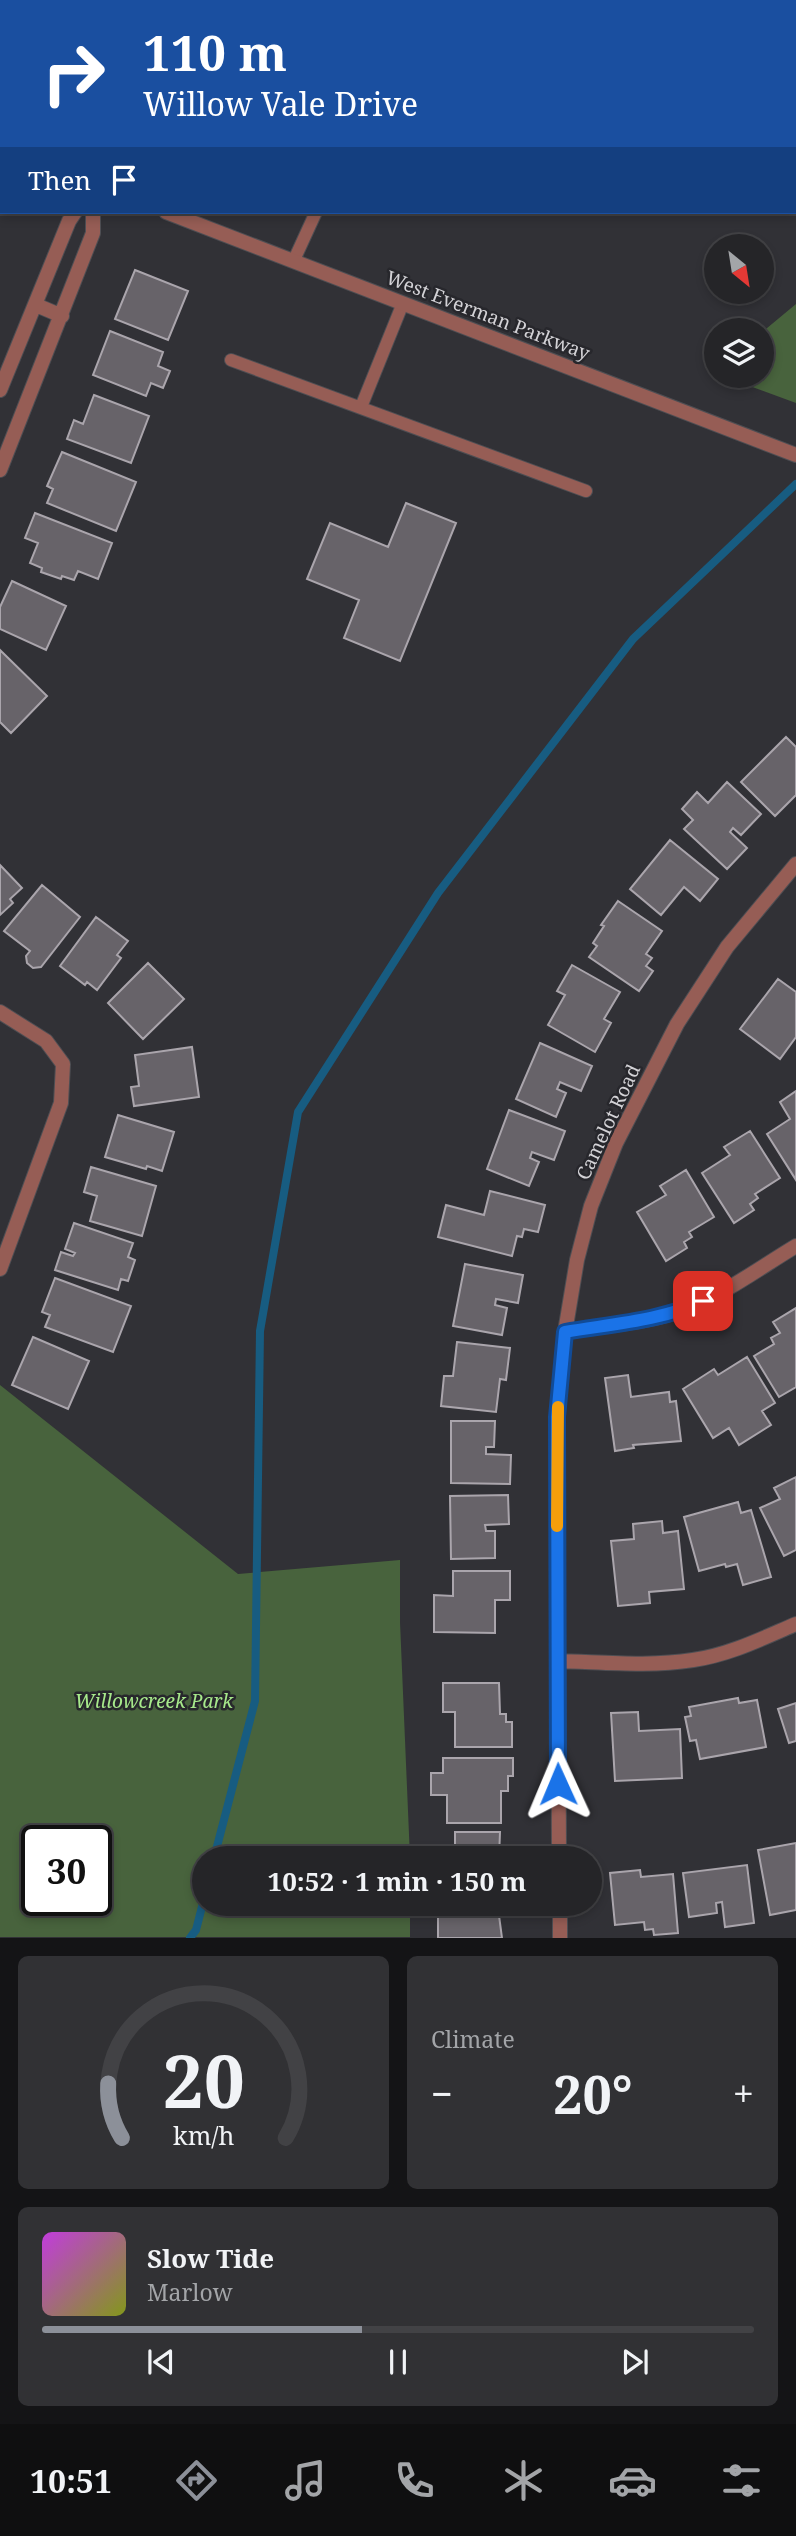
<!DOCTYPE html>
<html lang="en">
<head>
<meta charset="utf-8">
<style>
	:root { --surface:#252528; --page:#313134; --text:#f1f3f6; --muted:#a3a5a8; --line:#424245; --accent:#8c9099 }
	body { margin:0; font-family:"Noto Serif",serif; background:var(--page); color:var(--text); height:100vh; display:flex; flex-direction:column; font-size:26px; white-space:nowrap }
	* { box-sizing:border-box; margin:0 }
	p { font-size:23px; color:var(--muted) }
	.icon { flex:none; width:38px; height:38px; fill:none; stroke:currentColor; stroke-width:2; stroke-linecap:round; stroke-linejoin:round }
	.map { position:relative; height:1938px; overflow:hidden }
	.drawer { display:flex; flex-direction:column; gap:18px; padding:18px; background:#141416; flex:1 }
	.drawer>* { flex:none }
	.top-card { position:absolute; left:0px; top:0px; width:796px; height:214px; box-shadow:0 4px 10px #0003,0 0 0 2px var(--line); background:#1a4fa0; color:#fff; overflow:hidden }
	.needle { width:46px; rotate:150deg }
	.tools { position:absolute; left:704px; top:234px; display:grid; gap:14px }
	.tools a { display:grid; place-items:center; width:70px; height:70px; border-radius:50%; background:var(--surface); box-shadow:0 4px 10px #0003,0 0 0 2px var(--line); font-size:35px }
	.speed { position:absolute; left:21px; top:1825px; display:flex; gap:14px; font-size:35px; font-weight:700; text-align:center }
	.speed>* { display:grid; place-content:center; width:91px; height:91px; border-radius:50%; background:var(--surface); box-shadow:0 4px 10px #0003,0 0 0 2px var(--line); line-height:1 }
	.speed .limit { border:4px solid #111; border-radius:10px; background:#fff; color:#111 }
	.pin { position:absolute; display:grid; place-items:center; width:60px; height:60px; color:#fff; margin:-30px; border-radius:14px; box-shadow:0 4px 10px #0006 }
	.me { position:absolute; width:77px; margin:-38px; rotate:359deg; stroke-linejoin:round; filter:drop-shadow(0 0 5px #0008) }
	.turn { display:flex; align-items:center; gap:24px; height:147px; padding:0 28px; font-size:32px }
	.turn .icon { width:91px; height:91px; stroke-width:2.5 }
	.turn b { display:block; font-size:49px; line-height:60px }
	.then { display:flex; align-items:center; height:66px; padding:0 28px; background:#0003; gap:14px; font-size:26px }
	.big { font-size:52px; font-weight:700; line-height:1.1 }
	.drawer .tile { flex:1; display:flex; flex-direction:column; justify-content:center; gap:10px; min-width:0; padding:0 24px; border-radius:10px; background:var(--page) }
	.drawer .dial { align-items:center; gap:0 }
	.dial svg { height:182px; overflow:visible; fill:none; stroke:var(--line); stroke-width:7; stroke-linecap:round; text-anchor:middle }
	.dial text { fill:var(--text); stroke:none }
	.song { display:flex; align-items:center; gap:21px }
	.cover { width:84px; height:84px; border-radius:10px; background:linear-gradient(135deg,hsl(290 70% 55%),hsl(70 70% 35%)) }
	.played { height:7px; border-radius:4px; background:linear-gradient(90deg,var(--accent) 45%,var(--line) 45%) }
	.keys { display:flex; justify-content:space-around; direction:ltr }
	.heat { display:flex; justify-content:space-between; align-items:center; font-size:38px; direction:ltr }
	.drawer .tiles { flex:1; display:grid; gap:18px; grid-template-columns:1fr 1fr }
	.tile:last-child { grid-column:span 2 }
	.trip { position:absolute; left:192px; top:1846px; width:410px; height:70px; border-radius:35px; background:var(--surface); box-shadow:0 4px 10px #0003,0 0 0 2px var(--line); font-weight:700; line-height:70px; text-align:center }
	.tabs { display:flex; height:112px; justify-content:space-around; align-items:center; background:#0f0f10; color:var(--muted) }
	.tabs .icon { width:49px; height:49px }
	.tabs .current { color:var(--accent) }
	.tabs b { font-size:32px; color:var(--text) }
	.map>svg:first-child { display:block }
	.green { fill:#48633d; fill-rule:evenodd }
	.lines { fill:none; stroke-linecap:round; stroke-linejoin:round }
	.stream { stroke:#175c81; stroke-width:8 }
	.building { fill:#676369; stroke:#aaa5ac; stroke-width:2 }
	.service-casing { stroke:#4e4e53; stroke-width:14 }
	.minor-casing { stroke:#4e4e53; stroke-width:16 }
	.tertiary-casing { stroke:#4e4e53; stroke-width:16 }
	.service { stroke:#965d55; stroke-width:12 }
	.minor { stroke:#965d55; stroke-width:14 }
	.tertiary { stroke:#965d55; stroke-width:14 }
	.route-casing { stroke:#114b97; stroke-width:18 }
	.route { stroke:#1a73e8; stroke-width:12 }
	.slow { stroke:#f59e0b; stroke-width:12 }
	.labels { text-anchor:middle; stroke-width:5; stroke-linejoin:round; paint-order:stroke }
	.street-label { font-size:19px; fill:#d3d2d6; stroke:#27272c }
	.park-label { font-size:19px; font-style:italic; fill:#a7e98b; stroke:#27272c }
</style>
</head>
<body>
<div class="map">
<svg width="796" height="1938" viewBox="0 0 796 1938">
	<rect width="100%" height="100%" fill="#313136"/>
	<!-- green -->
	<path class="green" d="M 796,304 L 796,403 L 722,376 L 761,376 L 761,333 Z
		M 0,1385 L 238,1574 L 400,1560 L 400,1622 L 410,1858 L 205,1858 L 205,1904 L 410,1904 L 410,1937 L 0,1937 ZM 37,1841 L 96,1841 L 96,1900 L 37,1900 Z"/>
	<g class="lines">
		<!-- stream -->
		<path class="stream" d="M 214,1858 L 255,1701 L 260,1331 L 298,1112 L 438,893 L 633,639 L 796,484
			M 190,1938 L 196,1930 L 205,1895"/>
	</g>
	<!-- building -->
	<path class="building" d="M 34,0 L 92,0 L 91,2 Z
		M 237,0 L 308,0 L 310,2 L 236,2 Z
		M 633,0 L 719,0 L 632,2 Z
		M 135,270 L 188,291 L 168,340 L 115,319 Z
		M 110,331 L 163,352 L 158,366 L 170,371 L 163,388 L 151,383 L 146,396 L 93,375 Z
		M 94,395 L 149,416 L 131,463 L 67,439 L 74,420 L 83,424 Z
		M 62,452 L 136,482 L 116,531 L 47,503 L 53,489 L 47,486 Z
		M 406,503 L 456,523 L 400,661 L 344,638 L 359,600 L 307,579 L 330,523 L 388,547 Z
		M 35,513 L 112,543 L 98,579 L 78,571 L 74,580 L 62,576 L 61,579 L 41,572 L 42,568 L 30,563 L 38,543 L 25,538 Z
		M 12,581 L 66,606 L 46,650 L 0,629 L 0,607 Z
		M 0,650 L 47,696 L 11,733 L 0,722 Z
		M 786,737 L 796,747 L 796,795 L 775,816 L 741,782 Z
		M 727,782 L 761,814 L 741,835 L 733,828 L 730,832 L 747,848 L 727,869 L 684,829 L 693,820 L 682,809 L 697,792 L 708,803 Z
		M 670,840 L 718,879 L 700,901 L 684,887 L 661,915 L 630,889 Z
		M 0,865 L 22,888 L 10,899 L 13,903 L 0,915 Z
		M 42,885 L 80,917 L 41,967 L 33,968 L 27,963 L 26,956 L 30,951 L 4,931 Z
		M 618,901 L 662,931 L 646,954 L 652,958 L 646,966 L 653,971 L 639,991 L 589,957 L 597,946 L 593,943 L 604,926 L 601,925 Z
		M 96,917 L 128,941 L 117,955 L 121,958 L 97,990 L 87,982 L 85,985 L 60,966 Z
		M 148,963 L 184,999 L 143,1039 L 108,1003 Z
		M 572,965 L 620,992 L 604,1019 L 611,1023 L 595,1052 L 548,1025 L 565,995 L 557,991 Z
		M 778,979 L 796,992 L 796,1037 L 780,1059 L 740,1029 Z
		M 540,1043 L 592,1066 L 581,1091 L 560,1082 L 557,1089 L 566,1093 L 556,1117 L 516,1099 Z
		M 192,1047 L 199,1097 L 134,1106 L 131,1087 L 139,1086 L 135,1055 Z
		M 796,1091 L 796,1180 L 767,1134 L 790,1119 L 780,1102 Z
		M 509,1110 L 565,1131 L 554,1160 L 532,1152 L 530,1158 L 539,1162 L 529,1186 L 487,1169 Z
		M 118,1115 L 174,1132 L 162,1171 L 147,1166 L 146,1169 L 105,1157 Z
		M 750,1131 L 780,1178 L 755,1194 L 758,1198 L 750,1204 L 754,1210 L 734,1223 L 702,1173 L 730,1155 L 724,1147 Z
		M 91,1167 L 156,1186 L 142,1236 L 90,1221 L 97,1196 L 84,1192 Z
		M 686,1170 L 714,1217 L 689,1232 L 692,1237 L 684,1242 L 687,1248 L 666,1261 L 637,1212 L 666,1195 L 660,1186 Z
		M 490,1191 L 545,1205 L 538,1232 L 524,1229 L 522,1237 L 517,1236 L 512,1256 L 438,1237 L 446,1205 L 484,1215 Z
		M 74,1223 L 133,1243 L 128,1257 L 135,1260 L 128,1281 L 121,1279 L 118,1290 L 55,1270 L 61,1252 L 73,1256 L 75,1253 L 65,1249 Z
		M 465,1264 L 523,1275 L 518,1303 L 496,1299 L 495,1305 L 507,1308 L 502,1335 L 453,1326 Z
		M 55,1278 L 131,1306 L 113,1352 L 45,1327 L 50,1315 L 42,1312 Z
		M 796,1308 L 796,1387 L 779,1397 L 754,1356 L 774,1344 L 771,1338 L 780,1333 L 773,1322 Z
		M 33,1337 L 89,1361 L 68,1409 L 12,1385 Z
		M 457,1342 L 510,1348 L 506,1380 L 500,1379 L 496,1412 L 441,1406 L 444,1376 L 453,1376 Z
		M 747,1357 L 775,1403 L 762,1411 L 771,1425 L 739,1445 L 729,1428 L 713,1438 L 683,1389 L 714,1369 L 718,1375 Z
		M 628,1375 L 631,1397 L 669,1392 L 670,1402 L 676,1401 L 681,1441 L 633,1445 L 634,1448 L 615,1451 L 605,1378 Z
		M 451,1421 L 495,1421 L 494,1447 L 486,1447 L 486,1454 L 511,1455 L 510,1484 L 451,1483 Z
		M 796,1477 L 796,1550 L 784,1556 L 760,1508 L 780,1499 L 774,1488 Z
		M 508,1495 L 509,1524 L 485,1525 L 486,1531 L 495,1531 L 495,1558 L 451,1559 L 450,1496 Z
		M 738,1502 L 741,1513 L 751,1510 L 771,1577 L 743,1585 L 737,1564 L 726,1567 L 725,1564 L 699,1571 L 684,1517 Z
		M 662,1521 L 663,1533 L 678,1531 L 684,1589 L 649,1592 L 650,1603 L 618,1606 L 611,1541 L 634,1539 L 633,1524 Z
		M 453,1571 L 510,1571 L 510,1600 L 495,1600 L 495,1633 L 434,1632 L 434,1595 L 453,1596 Z
		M 443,1683 L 499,1683 L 500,1714 L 506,1714 L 506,1722 L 512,1722 L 512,1747 L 455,1747 L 455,1712 L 443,1712 Z
		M 738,1698 L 739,1703 L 757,1700 L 766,1747 L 700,1759 L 696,1740 L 690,1741 L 685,1717 L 691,1716 L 689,1707 Z
		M 796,1703 L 796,1741 L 789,1743 L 778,1709 Z
		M 638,1712 L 639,1731 L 680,1729 L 682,1778 L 615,1781 L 611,1713 Z
		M 443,1758 L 513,1758 L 513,1776 L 508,1776 L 508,1791 L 501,1791 L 501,1823 L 447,1823 L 447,1795 L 431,1795 L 431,1773 L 443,1773 Z
		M 455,1832 L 500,1832 L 499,1858 L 455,1858 Z
		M 796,1843 L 796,1910 L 770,1915 L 758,1850 Z
		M 747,1865 L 754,1923 L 725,1927 L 722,1902 L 716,1903 L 717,1913 L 689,1917 L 683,1873 Z
		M 640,1870 L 641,1877 L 673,1874 L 678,1933 L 654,1935 L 653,1929 L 645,1930 L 644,1922 L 615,1925 L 610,1873 Z
		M 438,1908 L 498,1908 L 502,1938 L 438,1938 Z"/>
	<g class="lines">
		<defs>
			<path id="service" d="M 455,2 L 458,0
				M 294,260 L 316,212
				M 231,360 L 586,491
				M 361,407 L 403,303"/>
			<path id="minor" d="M 160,2 L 161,0
				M 36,305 L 62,316
				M 0,390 L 69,221 L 75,212
				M 0,470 L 93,233 L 93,212
				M 0,1012 L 46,1041 L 63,1064 L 61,1103 L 0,1269
				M 565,1332 C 605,1325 650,1323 688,1308 C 726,1293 761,1267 796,1246
				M 557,1661 C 602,1662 649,1667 693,1660 C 729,1655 763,1638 796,1624
				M 559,1858 L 557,1417 L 565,1332 L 577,1260 L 591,1206 L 616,1143 L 677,1024 L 727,947 L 796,864
				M 560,1904 L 560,1938"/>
			<path id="tertiary" d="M 0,148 L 2,148
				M 166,212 L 796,455"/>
		</defs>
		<!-- service casing -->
		<use href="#service" class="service-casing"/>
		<!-- minor casing -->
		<use href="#minor" class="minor-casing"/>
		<!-- tertiary casing -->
		<use href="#tertiary" class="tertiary-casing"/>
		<!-- service -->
		<use href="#service" class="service"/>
		<!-- minor -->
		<use href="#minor" class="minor"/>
		<!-- tertiary -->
		<use href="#tertiary" class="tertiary"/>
	</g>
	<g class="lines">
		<defs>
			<path id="route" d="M 558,1784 L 557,1417 L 565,1332 C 611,1324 661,1321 703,1301"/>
		</defs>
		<!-- route casing -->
		<use href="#route" class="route-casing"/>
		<!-- route -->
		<use href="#route" class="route"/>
		<!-- slow -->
		<path class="slow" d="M 557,1526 L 558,1407"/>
	</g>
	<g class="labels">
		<!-- street labels -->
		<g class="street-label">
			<text transform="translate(488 315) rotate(21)" y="7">West Everman Parkway</text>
			<text transform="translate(608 1122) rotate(-65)" y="7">Camelot Road</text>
		</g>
		<!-- park labels -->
		<g class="park-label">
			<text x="154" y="1708">Willowcreek Park</text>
		</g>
	</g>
</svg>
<div class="tools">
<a><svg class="needle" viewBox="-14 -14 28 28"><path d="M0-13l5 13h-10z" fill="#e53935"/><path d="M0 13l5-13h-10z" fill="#a3a5a8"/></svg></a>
<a><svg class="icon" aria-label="layers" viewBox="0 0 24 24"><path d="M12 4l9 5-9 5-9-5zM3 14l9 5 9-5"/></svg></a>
</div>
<div class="speed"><div class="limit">30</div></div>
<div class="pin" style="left:703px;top:1301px;background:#d93025"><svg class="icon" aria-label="arrive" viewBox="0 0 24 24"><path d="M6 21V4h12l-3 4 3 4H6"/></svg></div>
<svg class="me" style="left:558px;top:1784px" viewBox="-20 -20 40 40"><path d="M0-17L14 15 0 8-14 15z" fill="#1a73e8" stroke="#fff" stroke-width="4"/></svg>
<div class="trip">10:52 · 1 min · 150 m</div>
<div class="top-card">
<div class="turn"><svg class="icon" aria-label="right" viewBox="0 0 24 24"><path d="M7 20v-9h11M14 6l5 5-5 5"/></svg><div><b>110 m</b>Willow Vale Drive</div></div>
<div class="then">Then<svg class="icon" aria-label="arrive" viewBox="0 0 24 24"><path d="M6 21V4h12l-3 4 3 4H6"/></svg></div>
</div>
</div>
<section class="drawer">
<div class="tiles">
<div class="tile dial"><svg viewBox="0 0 100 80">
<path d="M14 69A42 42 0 1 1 86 69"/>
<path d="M14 69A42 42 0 0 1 8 45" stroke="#8c9099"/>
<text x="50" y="56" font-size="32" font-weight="700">20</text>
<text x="50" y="72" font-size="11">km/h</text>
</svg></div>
<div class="tile"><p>Climate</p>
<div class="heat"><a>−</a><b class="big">20°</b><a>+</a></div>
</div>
<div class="tile">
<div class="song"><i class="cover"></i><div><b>Slow Tide</b><p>Marlow</p></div></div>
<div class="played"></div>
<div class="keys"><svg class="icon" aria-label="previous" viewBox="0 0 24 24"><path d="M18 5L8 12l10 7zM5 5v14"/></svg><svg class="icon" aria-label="pause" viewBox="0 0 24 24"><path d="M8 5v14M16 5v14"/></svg><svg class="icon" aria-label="next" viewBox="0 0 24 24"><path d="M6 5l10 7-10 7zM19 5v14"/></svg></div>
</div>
</div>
</section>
<nav class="tabs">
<b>10:51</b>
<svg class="icon current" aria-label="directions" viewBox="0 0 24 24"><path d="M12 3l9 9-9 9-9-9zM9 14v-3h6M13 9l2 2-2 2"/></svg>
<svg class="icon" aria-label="music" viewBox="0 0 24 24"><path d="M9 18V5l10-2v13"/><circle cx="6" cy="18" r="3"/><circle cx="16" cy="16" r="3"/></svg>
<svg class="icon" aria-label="phone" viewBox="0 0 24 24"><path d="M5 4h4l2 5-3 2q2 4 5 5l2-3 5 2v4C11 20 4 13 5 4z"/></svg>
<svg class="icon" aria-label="climate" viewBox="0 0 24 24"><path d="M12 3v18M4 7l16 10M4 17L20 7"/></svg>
<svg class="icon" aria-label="car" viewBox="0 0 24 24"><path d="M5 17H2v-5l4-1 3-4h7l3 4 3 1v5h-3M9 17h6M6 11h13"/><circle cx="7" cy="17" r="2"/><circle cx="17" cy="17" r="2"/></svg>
<svg class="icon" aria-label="filters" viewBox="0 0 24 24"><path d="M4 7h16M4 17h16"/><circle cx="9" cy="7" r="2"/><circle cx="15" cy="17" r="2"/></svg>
</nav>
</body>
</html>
